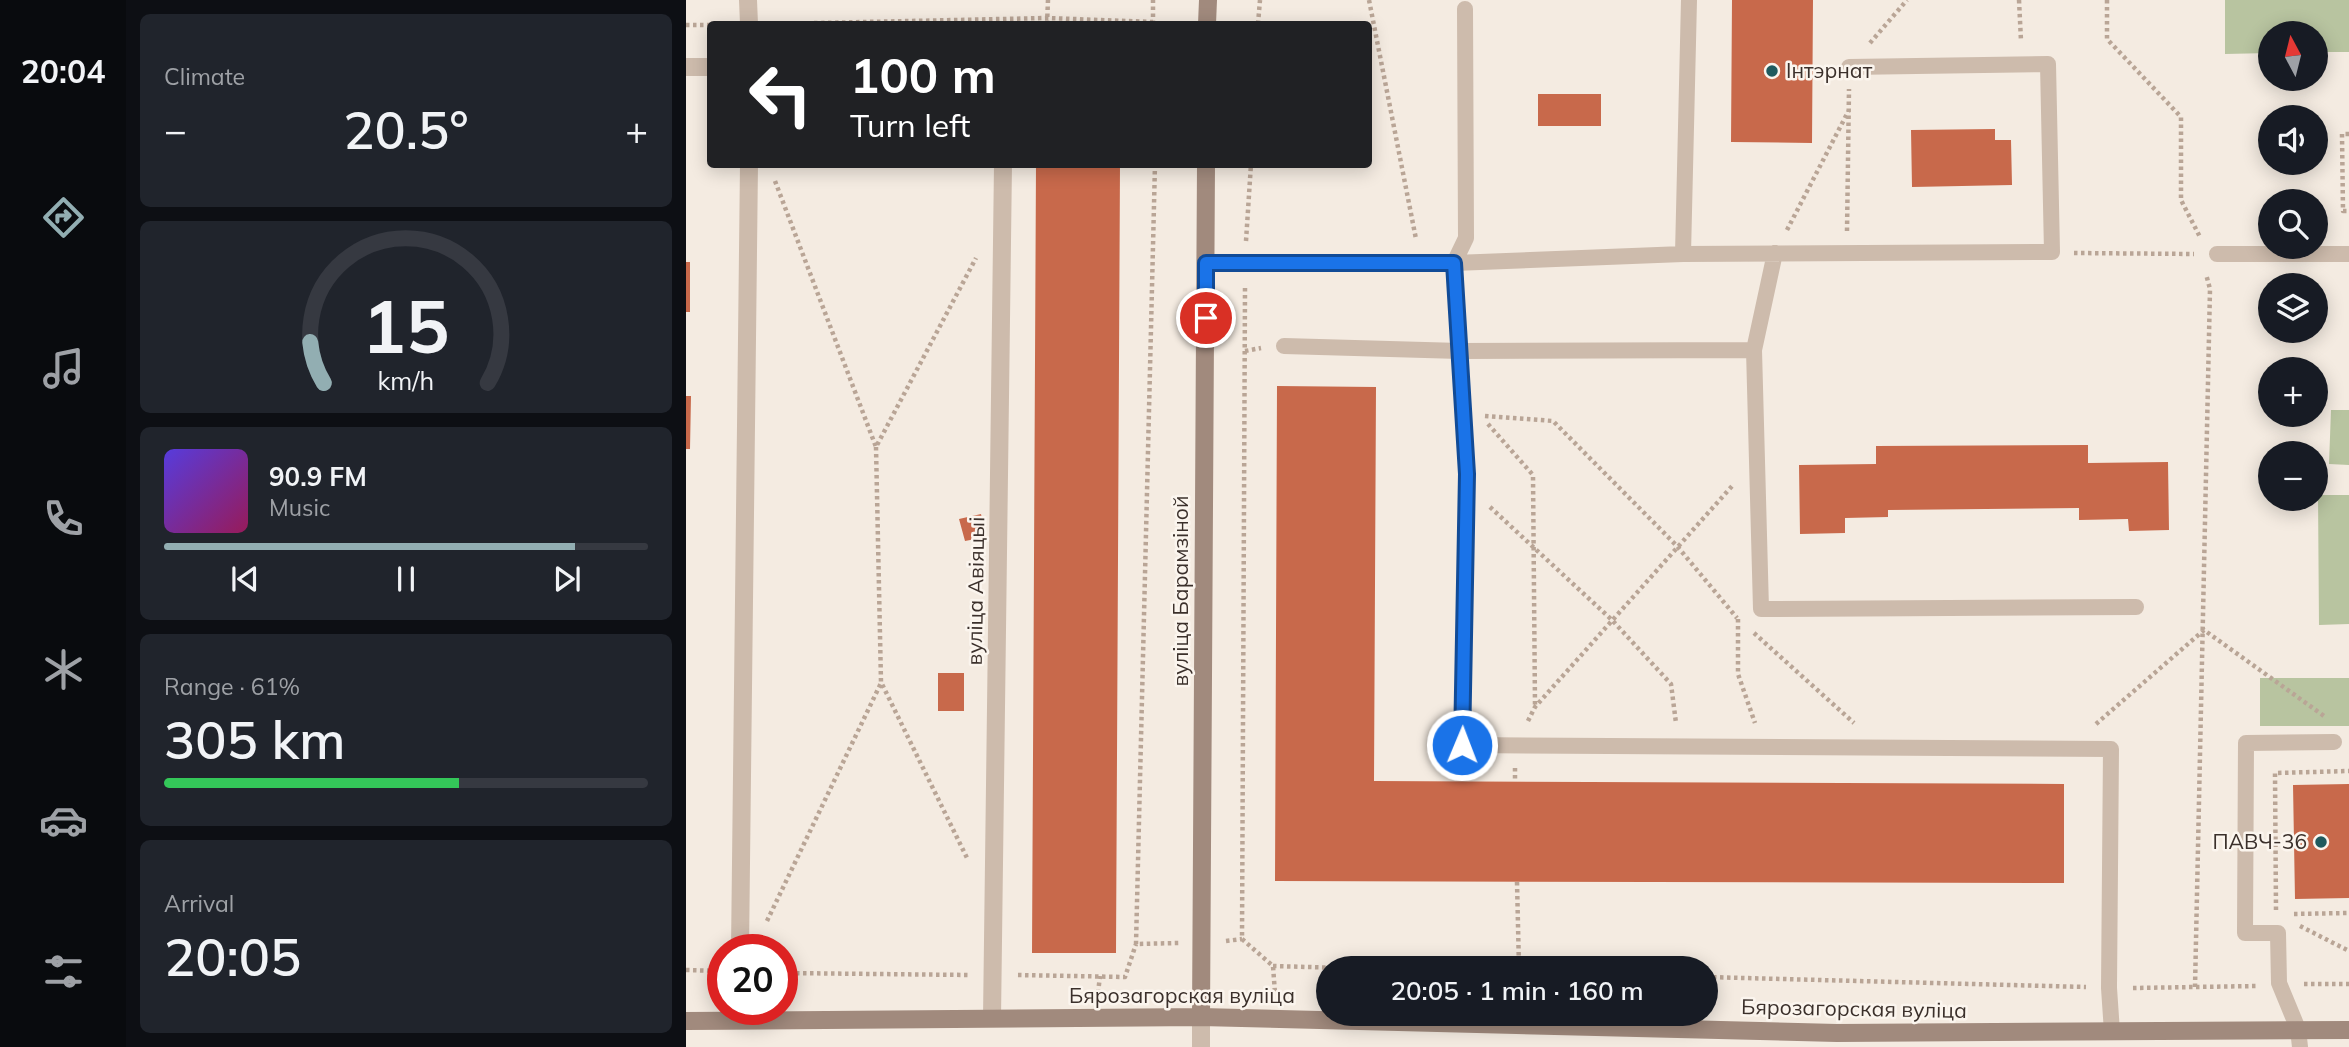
<!DOCTYPE html>
<html lang="en">
<head>
<meta charset="utf-8">
<style>
	:root { --surface:#171b24; --page:#20242c; --text:#f1f3f6; --muted:#9ea1a6; --line:#363941; --accent:#92aeb2 }
	body { margin:0; font-family:Mulish,sans-serif; background:var(--page); color:var(--text); height:100vh; display:flex; flex-direction:column; font-size:26px; white-space:nowrap }
	* { box-sizing:border-box; margin:0 }
	p { font-size:23px; color:var(--muted) }
	.icon { flex:none; width:38px; height:38px; fill:none; stroke:currentColor; stroke-width:2; stroke-linecap:round; stroke-linejoin:round }
	.map { position:relative; flex:1; overflow:hidden }
	.side { display:flex; flex-direction:column; gap:14px; padding:14px; background:#0d0f14; width:560px }
	.side>* { flex:none }
	.top-card { position:absolute; left:21px; top:21px; width:665px; height:147px; border-radius:7px; box-shadow:0 4px 18px #0003; background:#202124; color:#fff; overflow:hidden }
	.needle { width:46px; rotate:353deg }
	.controls { position:absolute; left:1572px; top:21px; display:grid; gap:14px }
	.controls a { display:grid; place-items:center; width:70px; height:70px; border-radius:50%; background:var(--surface); box-shadow:0 4px 18px #0003; font-size:35px }
	.speed { position:absolute; left:21px; top:934px; display:flex; gap:14px; font-size:35px; font-weight:700; text-align:center }
	.speed>* { display:grid; place-content:center; width:91px; height:91px; border-radius:50%; background:var(--surface); box-shadow:0 4px 18px #0003; line-height:1 }
	.speed .limit { border:10px solid #d22; background:#fff; color:#111 }
	.pin { position:absolute; display:grid; place-items:center; width:60px; height:60px; color:#fff; margin:-30px; border:4px solid #fff; border-radius:50%; box-shadow:0 2px 7px #0007 }
	.me { position:absolute; width:77px; margin:-38px; rotate:1deg; stroke-linejoin:round; filter:drop-shadow(0 0 5px #0008) }
	.turn { display:flex; align-items:center; gap:24px; height:147px; padding:0 28px; font-size:32px }
	.turn .icon { width:91px; height:91px; stroke-width:2.5 }
	.turn b { display:block; font-size:49px; line-height:60px }
	.big { font-size:52px; font-weight:600; line-height:1.1 }
	.side .tile { flex:1; display:flex; flex-direction:column; justify-content:center; gap:10px; min-width:0; padding:0 24px; border-radius:10px; background:var(--page) }
	.side .dial { align-items:center; gap:0 }
	.dial svg { height:182px; overflow:visible; fill:none; stroke:var(--line); stroke-width:7; stroke-linecap:round; text-anchor:middle }
	.dial text { fill:var(--text); stroke:none }
	.song { display:flex; align-items:center; gap:21px }
	.cover { width:84px; height:84px; border-radius:10px; background:linear-gradient(135deg,hsl(250 70% 55%),hsl(330 70% 35%)) }
	.played { height:7px; border-radius:4px; background:linear-gradient(90deg,var(--accent) 85%,var(--line) 85%) }
	.keys { display:flex; justify-content:space-around; direction:ltr }
	.heat { display:flex; justify-content:space-between; align-items:center; font-size:38px; direction:ltr }
	.charge { height:10px; border-radius:5px; background:linear-gradient(90deg,#34c759 61%,var(--line) 0) }
	.trip { position:absolute; left:630px; top:956px; width:402px; height:70px; border-radius:35px; background:var(--surface); box-shadow:0 4px 18px #0003; font-weight:600; line-height:70px; text-align:center }
	main { display:flex; flex:1; min-height:0 }
	.menu { display:flex; flex-direction:column; width:126px; justify-content:space-around; align-items:center; background:#090b0e; color:var(--muted) }
	.menu .icon { width:49px; height:49px }
	.menu .active { color:var(--accent) }
	.menu b { font-size:32px; color:var(--text) }
	.map>svg:first-child { display:block }
	.green { fill:#b8c4a0 }
	.building { fill:#c8694b }
	.lines { fill:none; stroke-linecap:round; stroke-linejoin:round }
	.path { stroke:#b9a596; stroke-width:4.5; stroke-dasharray:3.5 3.5; stroke-linecap:butt }
	.lane { stroke:#cdbbac; stroke-width:16 }
	.street { stroke:#cdbbac; stroke-width:18 }
	.secondary { stroke:#a18a7d; stroke-width:18 }
	.route-casing { stroke:#114b97; stroke-width:18 }
	.route { stroke:#1a73e8; stroke-width:12 }
	.poi-dot { fill:#1f5a5e; stroke:#fbf5ee; stroke-width:2.5 }
	.labels { text-anchor:middle; stroke-width:5; stroke-linejoin:round; paint-order:stroke }
	.poi-label { font-size:21px; fill:#3b302b; stroke:#fbf5ee; text-anchor:start }
	.street-label { font-size:21px; fill:#3b302b; stroke:#fbf5ee }
</style>
</head>
<body>
<main>
<nav class="menu">
<b>20:04</b>
<svg class="icon active" aria-label="directions" viewBox="0 0 24 24"><path d="M12 3l9 9-9 9-9-9zM9 14v-3h6M13 9l2 2-2 2"/></svg>
<svg class="icon" aria-label="music" viewBox="0 0 24 24"><path d="M9 18V5l10-2v13"/><circle cx="6" cy="18" r="3"/><circle cx="16" cy="16" r="3"/></svg>
<svg class="icon" aria-label="phone" viewBox="0 0 24 24"><path d="M5 4h4l2 5-3 2q2 4 5 5l2-3 5 2v4C11 20 4 13 5 4z"/></svg>
<svg class="icon" aria-label="climate" viewBox="0 0 24 24"><path d="M12 3v18M4 7l16 10M4 17L20 7"/></svg>
<svg class="icon" aria-label="car" viewBox="0 0 24 24"><path d="M5 17H2v-5l4-1 3-4h7l3 4 3 1v5h-3M9 17h6M6 11h13"/><circle cx="7" cy="17" r="2"/><circle cx="17" cy="17" r="2"/></svg>
<svg class="icon" aria-label="filters" viewBox="0 0 24 24"><path d="M4 7h16M4 17h16"/><circle cx="9" cy="7" r="2"/><circle cx="15" cy="17" r="2"/></svg>
</nav>
<section class="side">
<div class="tile"><p>Climate</p>
<div class="heat"><a>−</a><b class="big">20.5°</b><a>+</a></div>
</div>
<div class="tile dial"><svg viewBox="0 0 100 80">
<path d="M14 69A42 42 0 1 1 86 69"/>
<path d="M14 69A42 42 0 0 1 8 51" stroke="#92aeb2"/>
<text x="50" y="56" font-size="32" font-weight="700">15</text>
<text x="50" y="72" font-size="11">km/h</text>
</svg></div>
<div class="tile">
<div class="song"><i class="cover"></i><div><b>90.9 FM</b><p>Music</p></div></div>
<div class="played"></div>
<div class="keys"><svg class="icon" aria-label="previous" viewBox="0 0 24 24"><path d="M18 5L8 12l10 7zM5 5v14"/></svg><svg class="icon" aria-label="pause" viewBox="0 0 24 24"><path d="M8 5v14M16 5v14"/></svg><svg class="icon" aria-label="next" viewBox="0 0 24 24"><path d="M6 5l10 7-10 7zM19 5v14"/></svg></div>
</div>
<div class="tile"><p>Range · 61%</p><b class="big">305 km</b><div class="charge"></div></div>
<div class="tile"><p>Arrival</p><b class="big">20:05</b></div>
</section>
<div class="map">
<svg width="1663" height="1047" viewBox="0 0 1663 1047">
	<rect width="100%" height="100%" fill="#f4ebe1"/>
	<!-- green -->
	<path class="green" d="M 1539,0 L 1663,0 L 1663,52 L 1629,52 L 1629,33 L 1584,33 L 1584,53 L 1539,54 Z
		M 1645,410 L 1663,410 L 1663,465 L 1643,464 Z
		M 1632,495 L 1663,495 L 1663,624 L 1633,625 Z
		M 1574,678 L 1663,678 L 1663,726 L 1574,726 Z"/>
	<!-- building -->
	<path class="building" d="M 1046,0 L 1127,0 L 1126,143 L 1045,142 Z
		M 852,94 L 915,94 L 915,126 L 852,126 Z
		M 1309,129 L 1309,140 L 1325,140 L 1326,185 L 1226,187 L 1225,130 Z
		M 350,164 L 434,164 L 430,953 L 346,953 Z
		M 0,262 L 4,262 L 4,312 L 0,312 Z
		M 591,386 L 690,387 L 688,781 L 1378,784 L 1378,883 L 589,881 Z
		M 0,396 L 5,396 L 4,449 L 0,449 Z
		M 1402,445 L 1402,463 L 1482,462 L 1483,530 L 1443,531 L 1442,519 L 1393,520 L 1393,508 L 1202,510 L 1202,517 L 1159,518 L 1159,533 L 1114,534 L 1113,465 L 1190,464 L 1190,446 Z
		M 295,514 L 300,537 L 279,541 L 273,519 Z
		M 252,673 L 278,673 L 278,711 L 252,711 Z
		M 1663,784 L 1663,898 L 1609,899 L 1607,785 Z"/>
	<g class="lines">
		<!-- path -->
		<path class="path" d="M 683,0 L 730,239
			M 1333,0 L 1335,41
			M 1421,0 L 1421,39 L 1495,117 L 1495,200 L 1514,237
			M 86,24 L 361,18 L 467,22
			M 361,24 L 362,0
			M 467,24 L 467,0
			M 572,24 L 574,0
			M 0,25 L 24,25
			M 1184,43 L 1221,0
			M 1663,134 L 1656,134 L 1657,211 L 1663,211
			M 469,164 L 450,944 L 493,943
			M 89,181 L 190,447 L 290,258
			M 1101,230 L 1163,110
			M 1161,231 L 1163,89
			M 560,241 L 565,164
			M 1388,253 L 1508,254
			M 559,288 L 556,939 L 587,966 L 589,993
			M 559,351 L 575,348
			M 799,416 L 867,421 L 991,546 L 1051,618
			M 802,424 L 847,475 L 849,706
			M 190,447 L 195,682 L 282,860
			M 804,507 L 926,620 L 985,684 L 990,723
			M 1052,619 L 1052,674 L 1069,723
			M 1068,633 L 1168,723
			M 842,721 L 849,707 L 1047,485
			M 1410,724 L 1518,630 L 1638,716
			M 829,768 L 829,782
			M 831,882 L 833,968
			M 1590,910 L 1589,773 L 1663,771
			M 1608,914 L 1663,913
			M 81,921 L 195,683
			M 1614,926 L 1663,951
			M 540,941 L 556,939
			M 587,966 L 658,968
			M 0,970 L 37,971
			M 96,973 L 284,975
			M 332,975 L 439,977 L 450,944
			M 1020,977 L 1400,987
			M 1618,984 L 1663,984
			M 1509,987 L 1524,289 L 1520,274
			M 1447,988 L 1571,986
			M 412,993 L 414,976"/>
		<!-- lane -->
		<path class="lane" d="M 779,9 L 780,238 L 768,263 L 781,474 L 776,745 L 1425,749 L 1423,988 L 1426,1032
			M 1089,253 L 1068,350 L 1075,609 L 1450,607
			M 997,254 L 1366,252 L 1362,64 L 1163,67
			M 1531,254 L 1663,254
			M 520,263 L 768,263 L 997,254 L 1003,0
			M 598,346 L 774,351 L 1068,350
			M 1614,1047 L 1612,1029 L 1593,983 L 1592,933 L 1559,933 L 1560,743 L 1648,742"/>
		<!-- street -->
		<path class="street" d="M 62,0 L 63,24
			M 0,67 L 24,67
			M 54,950 L 63,164
			M 515,1017 L 515,1047
			M 306,1018 L 317,164"/>
		<!-- secondary -->
		<path class="secondary" d="M 521,24 L 522,0
			M 515,1017 L 520,164
			M 0,1021 L 515,1017 L 1151,1033 L 1663,1030"/>
	</g>
	<g class="lines">
		<defs>
			<path id="route" d="M 520,318 L 520,263 L 768,263 L 781,474 L 776,745"/>
		</defs>
		<!-- route casing -->
		<use href="#route" class="route-casing"/>
		<!-- route -->
		<use href="#route" class="route"/>
	</g>
	<!-- markers -->
	<g class="poi-dot">
		<circle cx="1086" cy="71" r="7"/>
		<circle cx="1635" cy="842" r="7"/>
	</g>
	<g class="labels">
		<!-- poi labels -->
		<g class="poi-label">
			<text x="1100" y="78">Інтэрнат</text>
			<text x="1621" y="849" text-anchor="end">ПАВЧ-36</text>
		</g>
		<!-- street labels -->
		<g class="street-label">
			<text transform="translate(290 591) rotate(-89)" y="7">вуліца Авіяцыі</text>
			<text transform="translate(495 591) rotate(-90)" y="7">вуліца Барамзіной</text>
			<text x="496" y="1003">Бярозагорская вуліца</text>
			<text transform="translate(1168 1009) rotate(1)" y="7">Бярозагорская вуліца</text>
		</g>
	</g>
</svg>
<div class="controls">
<a><svg class="needle" viewBox="-14 -14 28 28"><path d="M0-13l5 13h-10z" fill="#e53935"/><path d="M0 13l5-13h-10z" fill="#9ea1a6"/></svg></a>
<a><svg class="icon" aria-label="sound" viewBox="0 0 24 24"><path d="M4 9h4l5-4v14l-5-4H4zM17 9q2 3 0 6"/></svg></a>
<a><svg class="icon" aria-label="search" viewBox="0 0 24 24"><circle cx="10" cy="10" r="6"/><path d="M15 15l6 6"/></svg></a>
<a><svg class="icon" aria-label="layers" viewBox="0 0 24 24"><path d="M12 4l9 5-9 5-9-5zM3 14l9 5 9-5"/></svg></a>
<a>+</a>
<a>−</a>
</div>
<div class="speed"><div class="limit">20</div></div>
<div class="pin" style="left:520px;top:318px;background:#d93025"><svg class="icon" aria-label="arrive" viewBox="0 0 24 24"><path d="M6 21V4h12l-3 4 3 4H6"/></svg></div>
<svg class="me" style="left:776px;top:745px" viewBox="-20 -20 40 40"><circle r="17" fill="#1a73e8" stroke="#fff" stroke-width="3"/><path d="M0-11L8 9 0 5-8 9z" fill="#fff"/></svg>
<div class="trip">20:05 · 1 min · 160 m</div>
<div class="top-card">
<div class="turn"><svg class="icon" aria-label="left" viewBox="0 0 24 24"><path d="M17 20v-9H6M10 6l-5 5 5 5"/></svg><div><b>100 m</b>Turn left</div></div>
</div>
</div>
</main>
</body>
</html>
